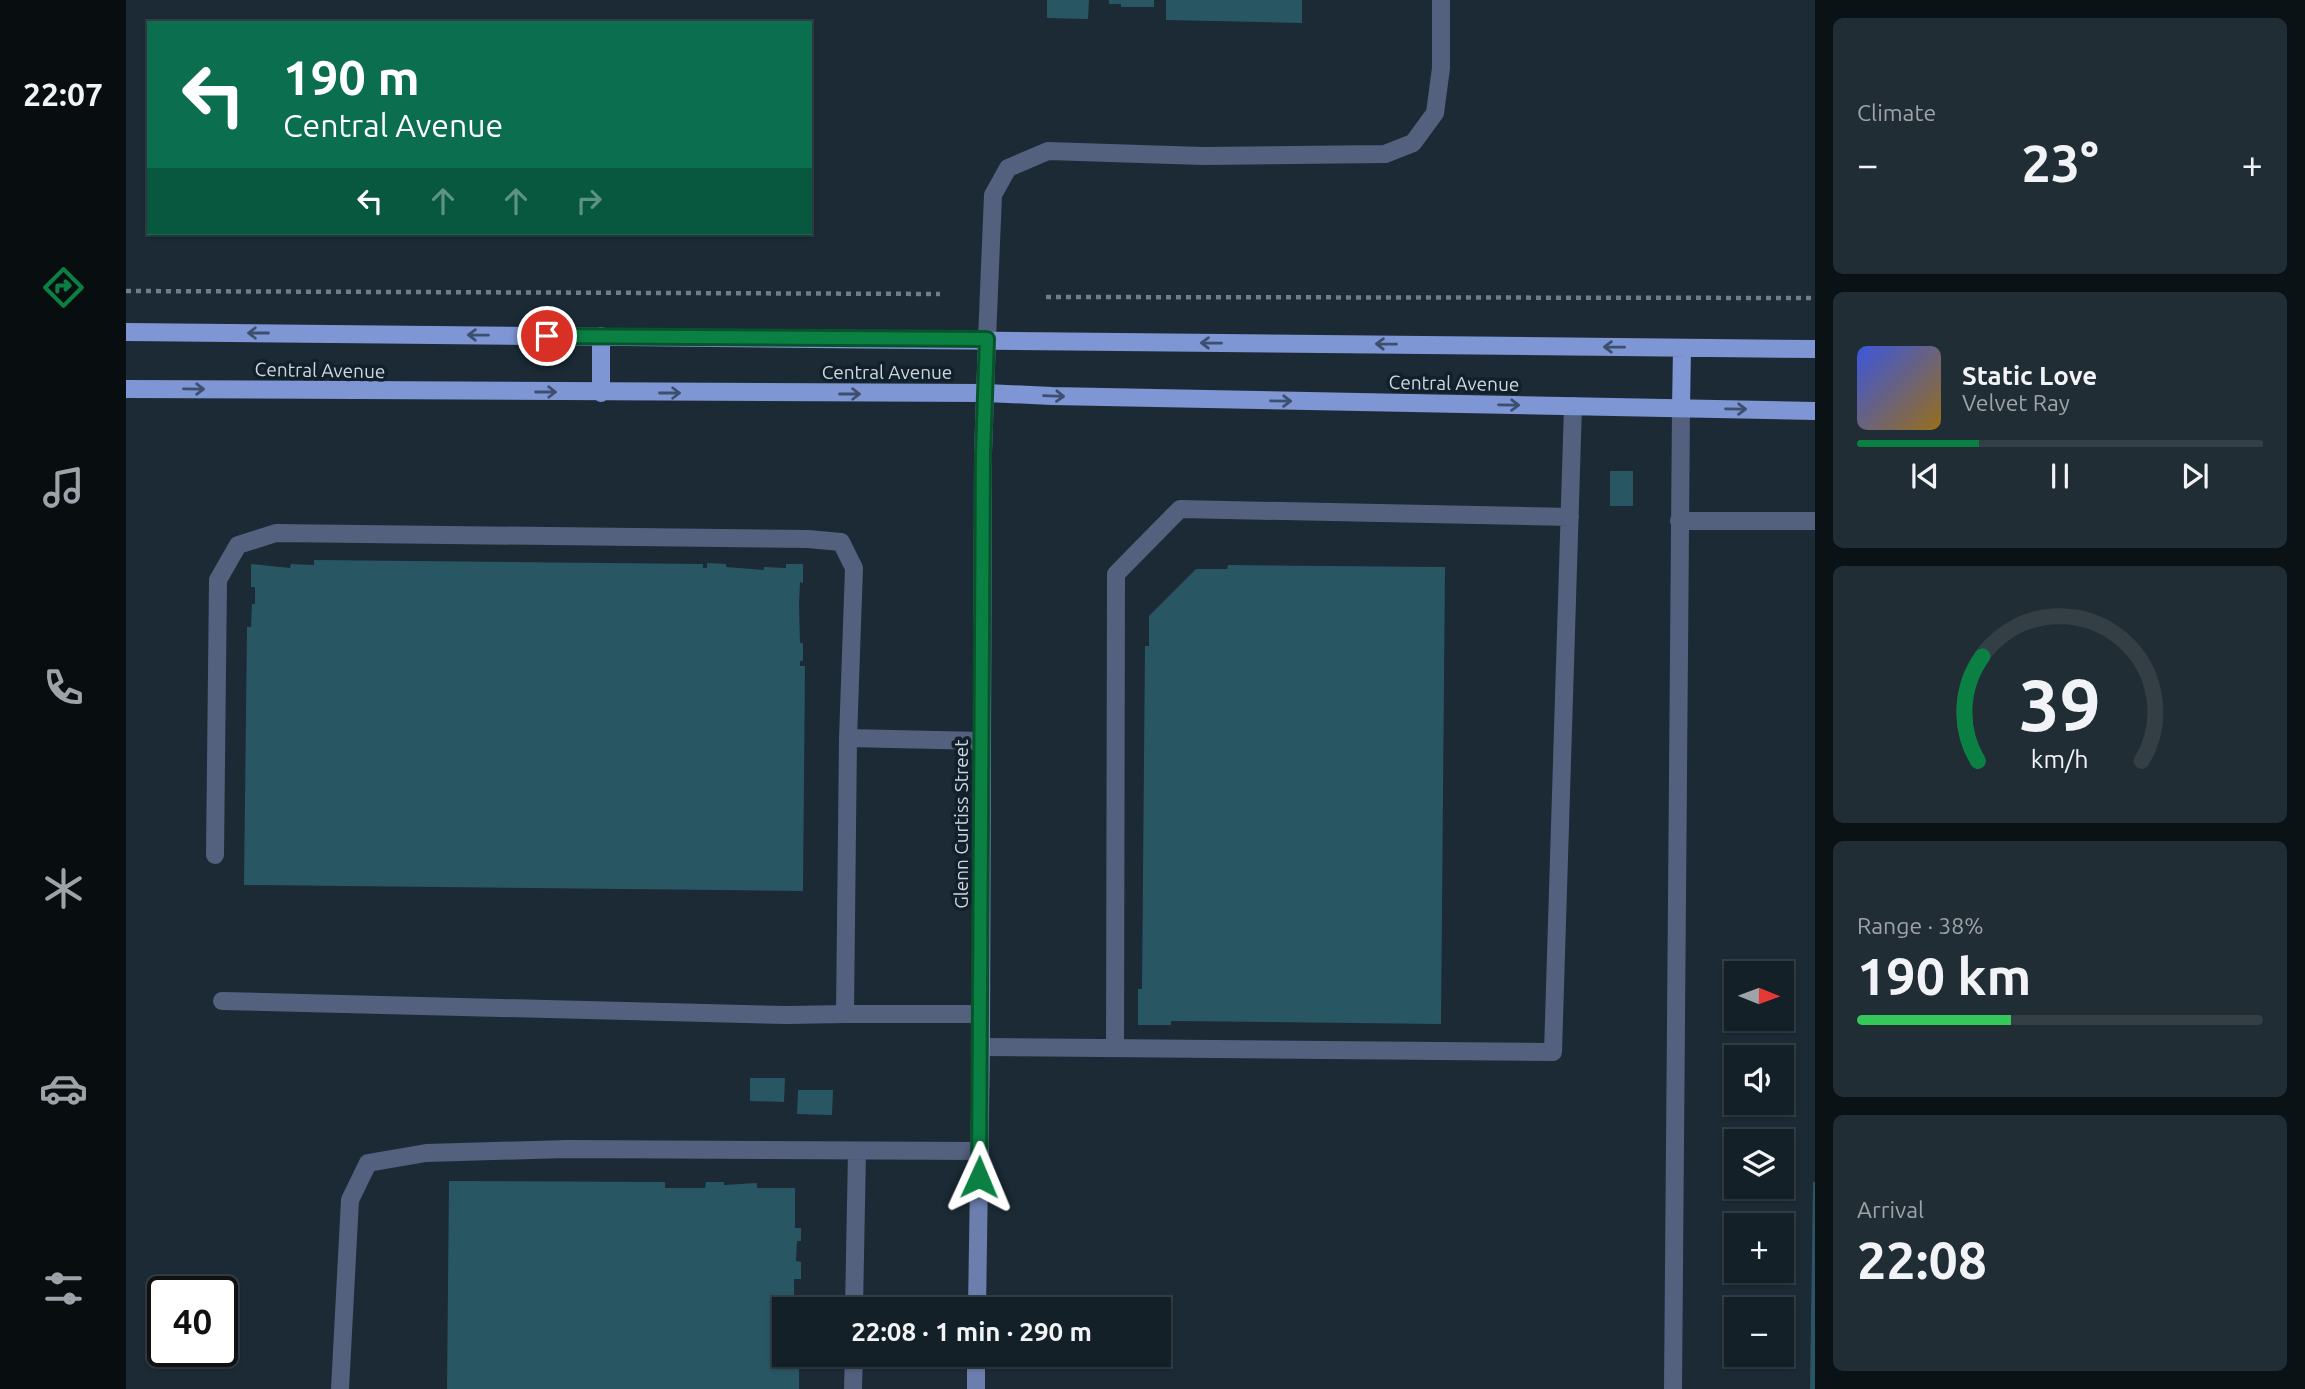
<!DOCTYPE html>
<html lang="en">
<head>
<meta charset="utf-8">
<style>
	:root { --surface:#142028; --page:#212d34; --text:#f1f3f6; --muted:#9da3a8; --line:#333e45; --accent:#0b8043 }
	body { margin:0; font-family:Ubuntu,sans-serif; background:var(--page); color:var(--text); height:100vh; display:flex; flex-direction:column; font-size:26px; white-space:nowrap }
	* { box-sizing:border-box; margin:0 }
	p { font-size:23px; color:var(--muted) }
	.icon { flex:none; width:38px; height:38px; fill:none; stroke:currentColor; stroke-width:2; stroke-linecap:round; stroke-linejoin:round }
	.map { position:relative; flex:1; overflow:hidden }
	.panel { display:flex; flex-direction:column; gap:18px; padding:18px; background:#0b1216; width:490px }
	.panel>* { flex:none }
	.hud { position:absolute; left:21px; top:21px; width:665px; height:214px; border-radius:0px; box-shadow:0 2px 5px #0004,0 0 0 2px var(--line); background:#0b6e4f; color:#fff; overflow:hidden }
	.needle { width:46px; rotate:91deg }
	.tools { position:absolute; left:1598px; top:961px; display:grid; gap:14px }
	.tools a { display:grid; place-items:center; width:70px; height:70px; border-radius:0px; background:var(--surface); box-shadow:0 2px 5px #0004,0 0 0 2px var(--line); font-size:35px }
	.speed { position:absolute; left:21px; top:1276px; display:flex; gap:14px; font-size:35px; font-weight:700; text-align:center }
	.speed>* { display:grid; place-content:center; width:91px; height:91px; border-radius:50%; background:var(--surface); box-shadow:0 2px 5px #0004,0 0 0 2px var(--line); line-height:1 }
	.speed .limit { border:4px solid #111; border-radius:10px; background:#fff; color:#111 }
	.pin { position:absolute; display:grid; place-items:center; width:60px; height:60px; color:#fff; margin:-30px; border:4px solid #fff; border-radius:50%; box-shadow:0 2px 7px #0007 }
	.me { position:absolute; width:77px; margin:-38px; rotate:1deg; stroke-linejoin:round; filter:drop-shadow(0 0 5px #0008) }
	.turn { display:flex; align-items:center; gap:24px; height:147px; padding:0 21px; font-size:32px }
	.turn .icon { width:91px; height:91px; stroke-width:2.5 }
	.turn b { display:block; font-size:49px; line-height:60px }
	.lanes { display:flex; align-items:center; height:66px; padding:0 21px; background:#0003; justify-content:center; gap:35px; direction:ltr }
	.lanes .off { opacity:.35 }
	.big { font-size:52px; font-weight:700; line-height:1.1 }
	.panel .tile { flex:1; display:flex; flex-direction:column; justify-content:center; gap:10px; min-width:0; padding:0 24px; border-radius:10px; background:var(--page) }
	.panel .dial { align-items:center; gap:0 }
	.dial svg { height:182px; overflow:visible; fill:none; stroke:var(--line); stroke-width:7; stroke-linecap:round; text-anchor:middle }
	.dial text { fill:var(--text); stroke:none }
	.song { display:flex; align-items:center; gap:21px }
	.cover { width:84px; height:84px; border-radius:10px; background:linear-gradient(135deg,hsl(230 70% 55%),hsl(40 70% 35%)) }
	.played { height:7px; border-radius:4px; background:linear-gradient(90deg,var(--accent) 30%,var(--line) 30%) }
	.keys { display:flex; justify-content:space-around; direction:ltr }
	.heat { display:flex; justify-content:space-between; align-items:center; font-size:38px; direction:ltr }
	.charge { height:10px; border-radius:5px; background:linear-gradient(90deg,#34c759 38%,var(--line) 0) }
	.trip { position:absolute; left:646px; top:1297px; width:399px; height:70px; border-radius:0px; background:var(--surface); box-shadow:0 2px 5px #0004,0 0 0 2px var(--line); font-weight:700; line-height:70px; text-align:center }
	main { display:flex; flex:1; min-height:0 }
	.tab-bar { display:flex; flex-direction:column; width:126px; justify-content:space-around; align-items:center; background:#080d10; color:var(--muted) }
	.tab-bar .icon { width:49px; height:49px }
	.tab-bar .selected { color:var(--accent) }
	.tab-bar b { font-size:32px; color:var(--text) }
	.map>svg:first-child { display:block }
	.building { fill:#295663 }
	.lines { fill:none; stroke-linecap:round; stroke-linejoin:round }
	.path { stroke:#717d87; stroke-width:4.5; stroke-dasharray:5 5; stroke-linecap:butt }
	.lane { stroke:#53607e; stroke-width:18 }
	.street { stroke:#53607e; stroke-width:18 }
	.secondary { stroke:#6b7eae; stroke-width:18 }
	.primary { stroke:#7e96d4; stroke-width:18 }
	.oneway { stroke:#3d4f6f }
	.route-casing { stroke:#07532c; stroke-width:18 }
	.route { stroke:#0b8043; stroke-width:12 }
	.labels { text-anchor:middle; stroke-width:7; stroke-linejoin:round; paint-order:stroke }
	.street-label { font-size:19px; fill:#ced7df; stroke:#12202b }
</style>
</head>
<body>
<main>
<nav class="tab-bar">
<b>22:07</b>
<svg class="icon selected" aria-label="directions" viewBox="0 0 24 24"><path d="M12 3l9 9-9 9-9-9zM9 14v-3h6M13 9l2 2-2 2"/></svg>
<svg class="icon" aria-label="music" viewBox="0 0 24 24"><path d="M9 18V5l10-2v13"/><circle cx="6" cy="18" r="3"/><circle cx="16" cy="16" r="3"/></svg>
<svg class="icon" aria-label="phone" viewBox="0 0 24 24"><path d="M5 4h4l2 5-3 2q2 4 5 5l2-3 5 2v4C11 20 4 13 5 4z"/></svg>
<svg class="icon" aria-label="climate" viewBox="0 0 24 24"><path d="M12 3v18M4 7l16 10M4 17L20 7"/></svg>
<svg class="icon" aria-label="car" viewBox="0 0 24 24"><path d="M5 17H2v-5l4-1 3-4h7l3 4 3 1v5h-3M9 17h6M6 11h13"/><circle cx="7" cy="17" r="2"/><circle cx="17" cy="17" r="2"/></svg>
<svg class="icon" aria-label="filters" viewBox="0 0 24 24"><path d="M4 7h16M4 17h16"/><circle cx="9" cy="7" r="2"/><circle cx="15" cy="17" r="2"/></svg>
</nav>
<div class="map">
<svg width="1689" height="1389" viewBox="0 0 1689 1389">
	<rect width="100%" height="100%" fill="#1b2a35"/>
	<!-- building -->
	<path class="building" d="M 921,0 L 963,0 L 962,19 L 921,18 Z
		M 983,0 L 1028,0 L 1028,7 L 995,7 L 995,4 L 983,4 Z
		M 1040,0 L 1176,0 L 1176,23 L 1040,20 Z
		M 1484,471 L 1507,471 L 1507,506 L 1484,506 Z
		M 188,560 L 577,564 L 577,568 L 581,568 L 581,563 L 600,564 L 600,567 L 638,570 L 638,567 L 660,568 L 660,564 L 677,564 L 677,583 L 674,582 L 673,605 L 674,643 L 677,643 L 677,661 L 674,661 L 674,666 L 679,666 L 677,891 L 118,885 L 121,627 L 125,627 L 126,604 L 129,604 L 129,587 L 125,587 L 125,564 L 164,568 L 165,564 L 188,565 Z
		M 1102,565 L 1319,567 L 1315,1024 L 1045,1021 L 1045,1025 L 1012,1025 L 1012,989 L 1016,989 L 1019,646 L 1023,646 L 1023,616 L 1070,569 L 1101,569 Z
		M 624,1078 L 659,1078 L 658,1102 L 624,1101 Z
		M 672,1090 L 707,1090 L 706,1115 L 671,1114 Z
		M 323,1181 L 539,1182 L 539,1188 L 579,1188 L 580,1182 L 598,1182 L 598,1185 L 631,1183 L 631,1188 L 669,1188 L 669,1228 L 675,1228 L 675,1241 L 671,1241 L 670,1261 L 675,1262 L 675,1279 L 668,1279 L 668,1309 L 658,1309 L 658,1354 L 673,1354 L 673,1389 L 321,1389 Z
		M 1687,1182 L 1689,1182 L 1689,1389 L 1684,1389 Z"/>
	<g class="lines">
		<!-- path -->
		<path class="path" d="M 0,291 L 814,294
			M 920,297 L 1689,298"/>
		<!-- lane -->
		<path class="lane" d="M 1553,521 L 1689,521
			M 89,855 L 92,580 L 112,545 L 150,533 L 682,539 L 715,542 L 728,568 L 722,738
			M 96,1001 L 661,1015 L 719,1014
			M 854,1014 L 719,1014 L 722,738 L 856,741
			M 855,1047 L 1427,1052 L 1447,406
			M 989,1047 L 990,574 L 1054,509 L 1444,517
			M 728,1309 L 731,1151
			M 214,1389 L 224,1200 L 242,1163 L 300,1153 L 441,1149 L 854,1151
			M 727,1389 L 728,1354
			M 1547,1389 L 1555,408"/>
		<!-- street -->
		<path class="street" d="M 861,339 L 867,195 L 882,168 L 922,151 L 1077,156 L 1259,154 L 1287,143 L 1309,113 L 1315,68 L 1315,0"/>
		<!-- secondary -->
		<path class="secondary" d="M 851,1309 L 855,1047 L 857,453 L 861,339
			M 850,1389 L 850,1354"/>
		<!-- primary -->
		<path class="primary" d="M 0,332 L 1689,349
			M 475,336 L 475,393
			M 0,389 L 860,393 L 926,396 L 1689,411
			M 1555,408 L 1556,348"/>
	</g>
	<!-- one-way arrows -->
	<defs><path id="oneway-shaft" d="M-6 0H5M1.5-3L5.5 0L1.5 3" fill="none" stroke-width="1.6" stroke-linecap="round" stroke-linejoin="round" transform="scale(1.75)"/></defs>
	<g class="oneway">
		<use href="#oneway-shaft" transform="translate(132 333) rotate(-180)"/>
		<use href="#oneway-shaft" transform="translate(352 335) rotate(-179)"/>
		<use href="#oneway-shaft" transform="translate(1085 343) rotate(-179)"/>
		<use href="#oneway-shaft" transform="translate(1260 344) rotate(-179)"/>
		<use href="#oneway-shaft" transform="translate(1488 347) rotate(-179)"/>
		<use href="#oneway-shaft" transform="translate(68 389) rotate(1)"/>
		<use href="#oneway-shaft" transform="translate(420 392)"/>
		<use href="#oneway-shaft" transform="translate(544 393)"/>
		<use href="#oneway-shaft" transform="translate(724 394)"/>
		<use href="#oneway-shaft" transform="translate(928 396) rotate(2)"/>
		<use href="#oneway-shaft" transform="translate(1155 401) rotate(1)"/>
		<use href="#oneway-shaft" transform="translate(1383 405) rotate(1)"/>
		<use href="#oneway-shaft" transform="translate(1610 409) rotate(1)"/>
	</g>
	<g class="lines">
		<defs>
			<path id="route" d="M 421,336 L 861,339 L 857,453 L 853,1177"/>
		</defs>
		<!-- route casing -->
		<use href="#route" class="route-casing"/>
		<!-- route -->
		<use href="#route" class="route"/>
	</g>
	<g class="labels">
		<!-- street labels -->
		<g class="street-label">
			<text transform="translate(194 370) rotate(1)" y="7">Central Avenue</text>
			<text x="761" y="379">Central Avenue</text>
			<text transform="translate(1328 383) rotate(1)" y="7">Central Avenue</text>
			<text transform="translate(835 824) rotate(-90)" y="7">Glenn Curtiss Street</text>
		</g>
	</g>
</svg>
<div class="tools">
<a><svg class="needle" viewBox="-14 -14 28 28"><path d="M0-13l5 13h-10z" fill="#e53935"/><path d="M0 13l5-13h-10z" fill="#9da3a8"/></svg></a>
<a><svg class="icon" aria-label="sound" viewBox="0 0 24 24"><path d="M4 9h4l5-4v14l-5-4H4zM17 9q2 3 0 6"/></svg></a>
<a><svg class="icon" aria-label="layers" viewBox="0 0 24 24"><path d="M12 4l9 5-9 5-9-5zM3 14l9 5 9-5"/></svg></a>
<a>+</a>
<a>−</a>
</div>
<div class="speed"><div class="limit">40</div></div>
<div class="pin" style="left:421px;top:336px;background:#d93025"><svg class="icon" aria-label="arrive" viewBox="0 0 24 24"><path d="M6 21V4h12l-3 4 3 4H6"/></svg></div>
<svg class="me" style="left:853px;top:1177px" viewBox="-20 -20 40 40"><path d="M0-17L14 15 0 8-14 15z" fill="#0b8043" stroke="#fff" stroke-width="4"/></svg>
<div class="trip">22:08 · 1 min · 290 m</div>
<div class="hud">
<div class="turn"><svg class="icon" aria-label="left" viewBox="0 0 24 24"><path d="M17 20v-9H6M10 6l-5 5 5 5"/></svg><div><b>190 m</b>Central Avenue</div></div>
<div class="lanes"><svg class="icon" aria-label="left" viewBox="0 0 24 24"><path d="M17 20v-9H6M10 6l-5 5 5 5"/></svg><svg class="icon off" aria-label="ahead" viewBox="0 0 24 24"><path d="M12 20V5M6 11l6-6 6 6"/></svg><svg class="icon off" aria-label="ahead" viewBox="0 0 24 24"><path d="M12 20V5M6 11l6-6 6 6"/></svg><svg class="icon off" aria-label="right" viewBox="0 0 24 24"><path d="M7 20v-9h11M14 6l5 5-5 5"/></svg></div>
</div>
</div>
<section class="panel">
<div class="tile"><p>Climate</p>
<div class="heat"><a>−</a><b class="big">23°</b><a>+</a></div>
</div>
<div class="tile">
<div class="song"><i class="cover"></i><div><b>Static Love</b><p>Velvet Ray</p></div></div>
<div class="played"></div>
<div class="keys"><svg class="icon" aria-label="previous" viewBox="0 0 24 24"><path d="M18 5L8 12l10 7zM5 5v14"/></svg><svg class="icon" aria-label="pause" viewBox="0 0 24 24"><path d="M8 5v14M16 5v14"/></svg><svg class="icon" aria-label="next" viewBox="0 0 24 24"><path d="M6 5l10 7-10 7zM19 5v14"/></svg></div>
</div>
<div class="tile dial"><svg viewBox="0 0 100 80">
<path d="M14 69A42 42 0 1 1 86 69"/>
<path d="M14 69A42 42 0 0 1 16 23" stroke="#0b8043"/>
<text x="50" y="56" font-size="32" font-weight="700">39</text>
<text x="50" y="72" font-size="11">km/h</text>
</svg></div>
<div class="tile"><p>Range · 38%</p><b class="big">190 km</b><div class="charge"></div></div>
<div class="tile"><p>Arrival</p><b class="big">22:08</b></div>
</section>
</main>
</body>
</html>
